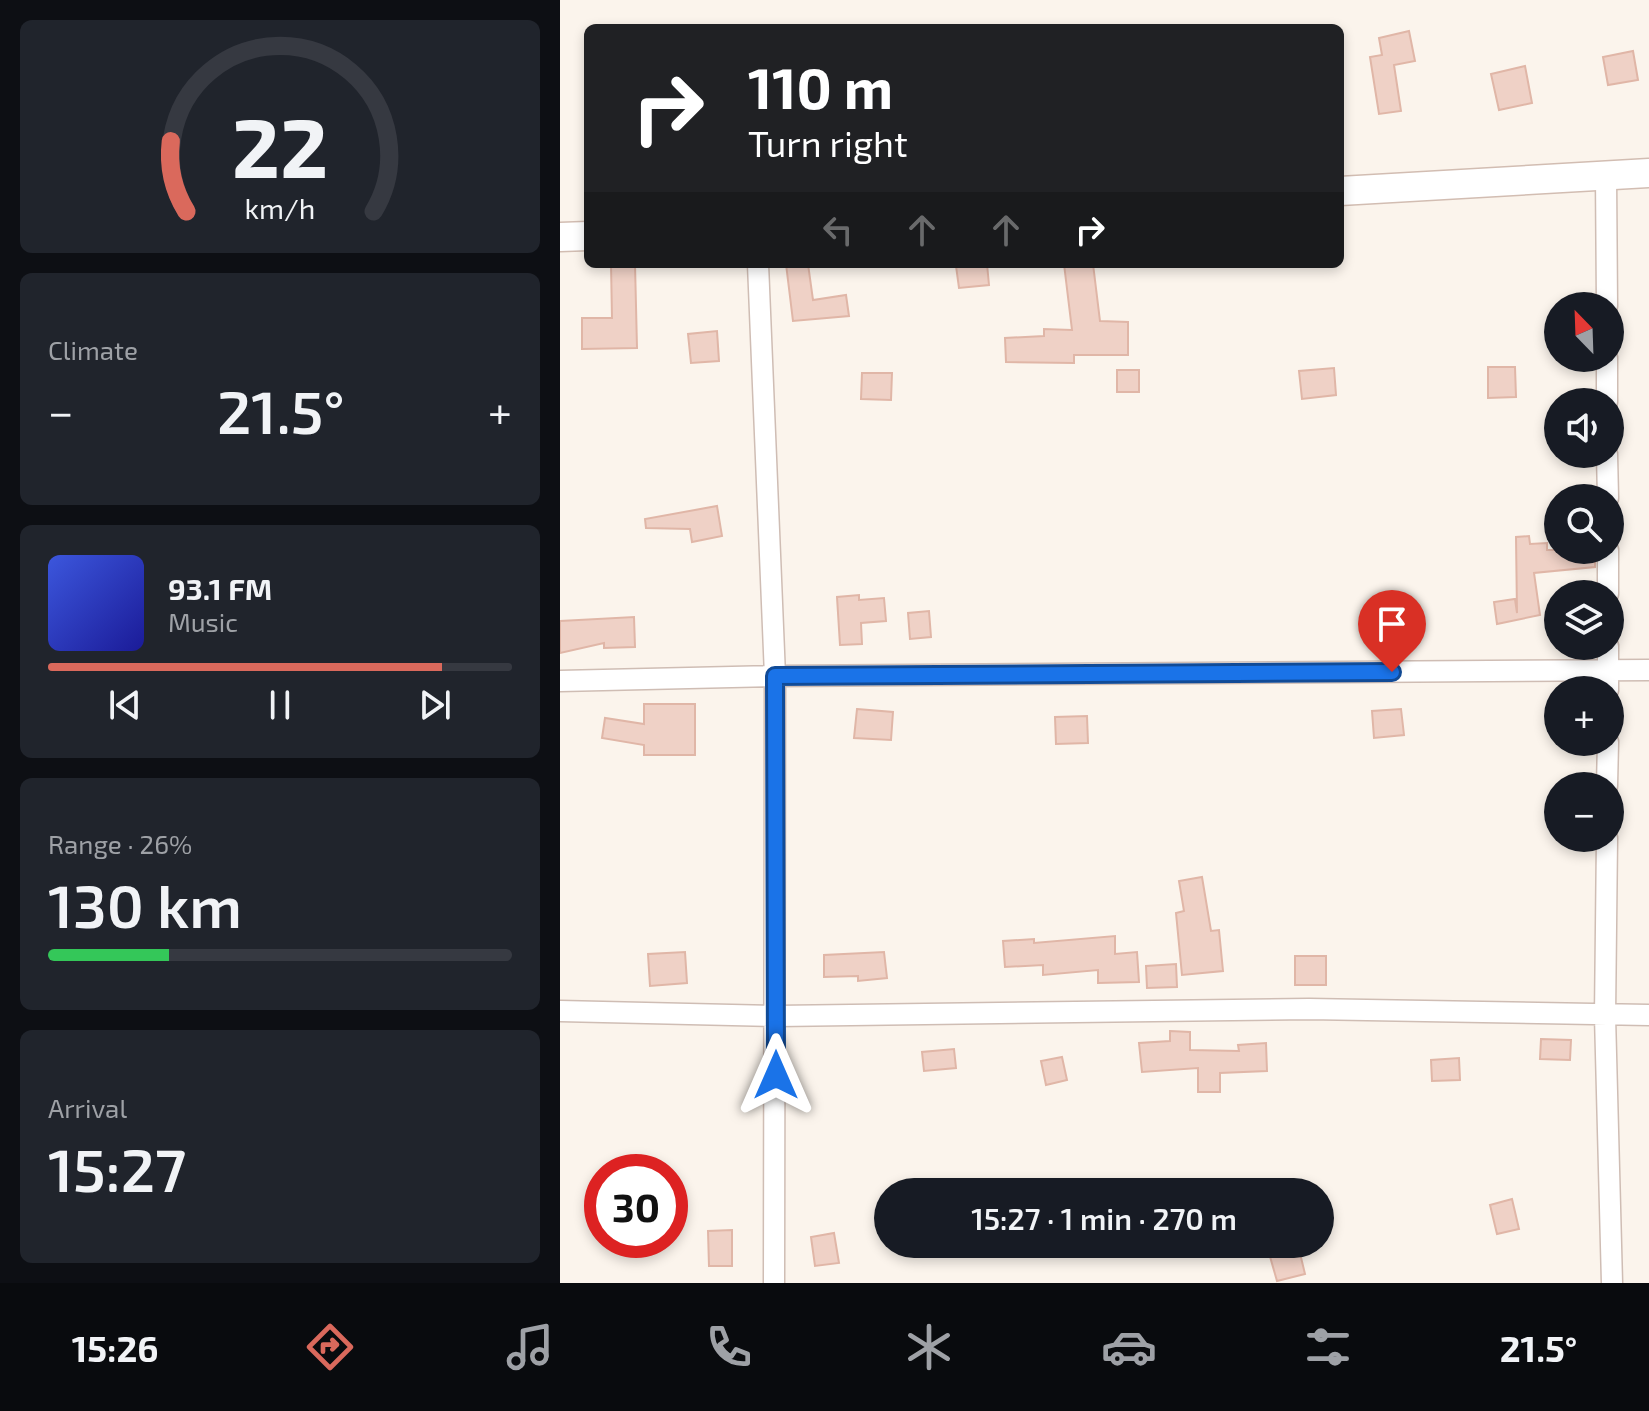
<!DOCTYPE html>
<html lang="en">
<head>
<meta charset="utf-8">
<style>
	:root { --surface:#171b24; --page:#20242c; --text:#f1f3f6; --muted:#9ea1a6; --line:#363941; --accent:#da695c }
	body { margin:0; font-family:"Exo 2",sans-serif; background:var(--page); color:var(--text); height:100vh; display:flex; flex-direction:column; font-size:30px; white-space:nowrap }
	* { box-sizing:border-box; margin:0 }
	p { font-size:26px; color:var(--muted) }
	.icon { flex:none; width:44px; height:44px; fill:none; stroke:currentColor; stroke-width:2; stroke-linecap:round; stroke-linejoin:round }
	.map { position:relative; flex:1; overflow:hidden }
	.side { display:flex; flex-direction:column; gap:20px; padding:20px; background:#0d0f14; width:560px }
	.side>* { flex:none }
	.top-card { position:absolute; left:24px; top:24px; width:760px; height:244px; border-radius:12px; box-shadow:0 4px 12px #0003; background:#202124; color:#fff; overflow:hidden }
	.needle { width:52px; rotate:337deg }
	.controls { position:absolute; left:984px; top:292px; display:grid; gap:16px }
	.controls a { display:grid; place-items:center; width:80px; height:80px; border-radius:50%; background:var(--surface); box-shadow:0 4px 12px #0003; font-size:40px }
	.speed { position:absolute; left:24px; top:1154px; display:flex; gap:16px; font-size:40px; font-weight:700; text-align:center }
	.speed>* { display:grid; place-content:center; width:104px; height:104px; border-radius:50%; background:var(--surface); box-shadow:0 4px 12px #0003; line-height:1 }
	.speed .limit { border:12px solid #d22; background:#fff; color:#111 }
	.pin { position:absolute; display:grid; place-items:center; width:68px; height:68px; color:#fff; margin:-82px -34px; border-radius:50% 50% 50% 0; rotate:-45deg; box-shadow:0 0 8px #0007 }
	.pin .icon { rotate:45deg }
	.me { position:absolute; width:88px; margin:-44px; rotate:0deg; stroke-linejoin:round; filter:drop-shadow(0 0 6px #0008) }
	.turn { display:flex; align-items:center; gap:28px; height:168px; padding:0 32px; font-size:36px }
	.turn .icon { width:104px; height:104px; stroke-width:2.5 }
	.turn b { display:block; font-size:56px; line-height:68px }
	.lanes { display:flex; align-items:center; height:76px; padding:0 32px; background:#0003; justify-content:center; gap:40px; direction:ltr }
	.lanes .off { opacity:.35 }
	.big { font-size:60px; font-weight:600; line-height:1.1 }
	.side .widget { flex:1; display:flex; flex-direction:column; justify-content:center; gap:12px; min-width:0; padding:0 28px; border-radius:12px; background:var(--page) }
	.side .dial { align-items:center; gap:0 }
	.dial svg { height:208px; overflow:visible; fill:none; stroke:var(--line); stroke-width:7; stroke-linecap:round; text-anchor:middle }
	.dial text { fill:var(--text); stroke:none }
	.song { display:flex; align-items:center; gap:24px }
	.cover { width:96px; height:96px; border-radius:12px; background:linear-gradient(135deg,hsl(230 70% 55%),hsl(240 70% 35%)) }
	.played { height:8px; border-radius:4px; background:linear-gradient(90deg,var(--accent) 85%,var(--line) 85%) }
	.keys { display:flex; justify-content:space-around; direction:ltr }
	.heat { display:flex; justify-content:space-between; align-items:center; font-size:44px; direction:ltr }
	.charge { height:12px; border-radius:6px; background:linear-gradient(90deg,#34c759 26%,var(--line) 0) }
	.trip { position:absolute; left:314px; top:1178px; width:460px; height:80px; border-radius:40px; background:var(--surface); box-shadow:0 4px 12px #0003; font-weight:600; line-height:80px; text-align:center }
	.tabs { display:flex; height:128px; justify-content:space-around; align-items:center; background:#090b0e; color:var(--muted) }
	.tabs .icon { width:56px; height:56px }
	.tabs .current { color:var(--accent) }
	.tabs b { font-size:36px; color:var(--text) }
	main { display:flex; flex:1; min-height:0 }
	.map>svg:first-child { display:block }
	.building { fill:#efd1c6; stroke:#e0b6a7; stroke-width:2 }
	.lines { fill:none; stroke-linecap:round; stroke-linejoin:round }
	.street-casing { stroke:#cfbdb4; stroke-width:23 }
	.secondary-casing { stroke:#d2bdb2; stroke-width:31 }
	.street { stroke:#fff; stroke-width:20 }
	.secondary { stroke:#fff; stroke-width:28 }
	.route-casing { stroke:#114b97; stroke-width:20 }
	.route { stroke:#1a73e8; stroke-width:14 }
</style>
</head>
<body>
<main>
<section class="side">
<div class="widget dial"><svg viewBox="0 0 100 80">
<path d="M14 69A42 42 0 1 1 86 69"/>
<path d="M14 69A42 42 0 0 1 8 42" stroke="#da695c"/>
<text x="50" y="56" font-size="32" font-weight="700">22</text>
<text x="50" y="72" font-size="11">km/h</text>
</svg></div>
<div class="widget"><p>Climate</p>
<div class="heat"><a>−</a><b class="big">21.5°</b><a>+</a></div>
</div>
<div class="widget">
<div class="song"><i class="cover"></i><div><b>93.1 FM</b><p>Music</p></div></div>
<div class="played"></div>
<div class="keys"><svg class="icon" aria-label="previous" viewBox="0 0 24 24"><path d="M18 5L8 12l10 7zM5 5v14"/></svg><svg class="icon" aria-label="pause" viewBox="0 0 24 24"><path d="M8 5v14M16 5v14"/></svg><svg class="icon" aria-label="next" viewBox="0 0 24 24"><path d="M6 5l10 7-10 7zM19 5v14"/></svg></div>
</div>
<div class="widget"><p>Range · 26%</p><b class="big">130 km</b><div class="charge"></div></div>
<div class="widget"><p>Arrival</p><b class="big">15:27</b></div>
</section>
<div class="map">
<svg width="1089" height="1283" viewBox="0 0 1089 1283">
	<rect width="100%" height="100%" fill="#fbf4ec"/>
	<!-- building -->
	<path class="building" d="M 849,31 L 855,61 L 834,65 L 841,111 L 819,114 L 810,57 L 822,55 L 819,38 Z
		M 1073,51 L 1078,80 L 1048,85 L 1043,57 Z
		M 965,66 L 972,103 L 939,110 L 931,74 Z
		M 51,264 L 75,264 L 77,348 L 22,349 L 22,318 L 52,318 Z
		M 226,264 L 248,264 L 253,300 L 286,295 L 289,316 L 233,321 Z
		M 427,264 L 429,285 L 399,288 L 396,266 Z
		M 504,264 L 533,264 L 540,321 L 568,322 L 568,355 L 514,355 L 514,363 L 446,362 L 445,338 L 484,336 L 484,329 L 512,330 Z
		M 157,331 L 159,361 L 131,363 L 128,334 Z
		M 928,367 L 955,367 L 956,397 L 928,398 Z
		M 774,368 L 776,395 L 742,399 L 739,371 Z
		M 557,370 L 579,370 L 579,392 L 557,392 Z
		M 302,373 L 332,373 L 331,400 L 301,399 Z
		M 157,506 L 162,536 L 132,542 L 130,529 L 86,528 L 85,519 Z
		M 969,536 L 970,544 L 987,543 L 987,550 L 1035,550 L 1035,567 L 974,573 L 980,615 L 937,624 L 934,602 L 955,599 L 957,613 L 956,537 Z
		M 299,595 L 299,600 L 324,598 L 326,621 L 301,623 L 302,644 L 280,645 L 277,597 Z
		M 369,611 L 371,637 L 350,639 L 348,613 Z
		M 74,617 L 75,647 L 44,648 L 44,643 L 0,653 L 0,621 Z
		M 84,704 L 135,704 L 135,755 L 84,755 L 84,745 L 42,738 L 45,718 L 84,724 Z
		M 297,709 L 333,712 L 331,740 L 294,738 Z
		M 841,709 L 844,735 L 814,738 L 812,711 Z
		M 527,716 L 528,743 L 496,744 L 495,717 Z
		M 642,877 L 651,931 L 659,930 L 663,971 L 622,975 L 616,913 L 624,911 L 619,881 Z
		M 555,936 L 555,954 L 577,952 L 579,982 L 538,983 L 538,970 L 483,975 L 483,965 L 445,967 L 443,941 L 474,939 L 474,943 Z
		M 125,952 L 127,983 L 90,986 L 88,954 Z
		M 324,952 L 327,978 L 298,981 L 298,976 L 264,977 L 264,955 Z
		M 735,956 L 766,956 L 766,985 L 735,985 Z
		M 616,964 L 617,987 L 587,988 L 586,966 Z
		M 610,1031 L 630,1032 L 630,1050 L 679,1051 L 678,1045 L 706,1043 L 707,1071 L 660,1073 L 660,1092 L 638,1092 L 638,1068 L 582,1072 L 579,1043 L 610,1041 Z
		M 981,1039 L 1011,1040 L 1010,1060 L 980,1059 Z
		M 394,1049 L 396,1068 L 364,1071 L 362,1052 Z
		M 502,1057 L 507,1080 L 486,1085 L 481,1061 Z
		M 899,1058 L 900,1080 L 872,1081 L 871,1060 Z
		M 952,1199 L 959,1229 L 937,1234 L 930,1205 Z
		M 172,1230 L 172,1266 L 149,1266 L 148,1231 Z
		M 274,1233 L 279,1263 L 255,1266 L 251,1237 Z
		M 738,1245 L 745,1274 L 717,1281 L 709,1253 Z"/>
	<g class="lines">
		<defs>
			<path id="street" d="M 1046,176 L 1047,306
				M 198,264 L 215,676 L 214,1283
				M 1047,358 L 1047,402
				M 1047,454 L 1048,498
				M 1048,550 L 1048,594
				M 0,681 L 215,676 L 1089,670
				M 1048,690 L 1048,646
				M 1047,786 L 1048,742
				M 1047,838 L 1045,1016 L 1052,1283
				M 0,1011 L 217,1016 L 749,1009 L 1089,1015"/>
			<path id="secondary" d="M 780,191 L 1089,173
				M 0,237 L 28,236"/>
		</defs>
		<!-- street casing -->
		<use href="#street" class="street-casing"/>
		<!-- secondary casing -->
		<use href="#secondary" class="secondary-casing"/>
		<!-- street -->
		<use href="#street" class="street"/>
		<!-- secondary -->
		<use href="#secondary" class="secondary"/>
	</g>
	<g class="lines">
		<defs>
			<path id="route" d="M 216,1075 L 215,676 L 832,672"/>
		</defs>
		<!-- route casing -->
		<use href="#route" class="route-casing"/>
		<!-- route -->
		<use href="#route" class="route"/>
	</g>
</svg>
<div class="controls">
<a><svg class="needle" viewBox="-14 -14 28 28"><path d="M0-13l5 13h-10z" fill="#e53935"/><path d="M0 13l5-13h-10z" fill="#9ea1a6"/></svg></a>
<a><svg class="icon" aria-label="sound" viewBox="0 0 24 24"><path d="M4 9h4l5-4v14l-5-4H4zM17 9q2 3 0 6"/></svg></a>
<a><svg class="icon" aria-label="search" viewBox="0 0 24 24"><circle cx="10" cy="10" r="6"/><path d="M15 15l6 6"/></svg></a>
<a><svg class="icon" aria-label="layers" viewBox="0 0 24 24"><path d="M12 4l9 5-9 5-9-5zM3 14l9 5 9-5"/></svg></a>
<a>+</a>
<a>−</a>
</div>
<div class="speed"><div class="limit">30</div></div>
<div class="pin" style="left:832px;top:672px;background:#d93025"><svg class="icon" aria-label="arrive" viewBox="0 0 24 24"><path d="M6 21V4h12l-3 4 3 4H6"/></svg></div>
<svg class="me" style="left:216px;top:1075px" viewBox="-20 -20 40 40"><path d="M0-17L14 15 0 8-14 15z" fill="#1a73e8" stroke="#fff" stroke-width="4"/></svg>
<div class="trip">15:27 · 1 min · 270 m</div>
<div class="top-card">
<div class="turn"><svg class="icon" aria-label="right" viewBox="0 0 24 24"><path d="M7 20v-9h11M14 6l5 5-5 5"/></svg><div><b>110 m</b>Turn right</div></div>
<div class="lanes"><svg class="icon off" aria-label="left" viewBox="0 0 24 24"><path d="M17 20v-9H6M10 6l-5 5 5 5"/></svg><svg class="icon off" aria-label="ahead" viewBox="0 0 24 24"><path d="M12 20V5M6 11l6-6 6 6"/></svg><svg class="icon off" aria-label="ahead" viewBox="0 0 24 24"><path d="M12 20V5M6 11l6-6 6 6"/></svg><svg class="icon" aria-label="right" viewBox="0 0 24 24"><path d="M7 20v-9h11M14 6l5 5-5 5"/></svg></div>
</div>
</div>
</main>
<nav class="tabs">
<b>15:26</b>
<svg class="icon current" aria-label="directions" viewBox="0 0 24 24"><path d="M12 3l9 9-9 9-9-9zM9 14v-3h6M13 9l2 2-2 2"/></svg>
<svg class="icon" aria-label="music" viewBox="0 0 24 24"><path d="M9 18V5l10-2v13"/><circle cx="6" cy="18" r="3"/><circle cx="16" cy="16" r="3"/></svg>
<svg class="icon" aria-label="phone" viewBox="0 0 24 24"><path d="M5 4h4l2 5-3 2q2 4 5 5l2-3 5 2v4C11 20 4 13 5 4z"/></svg>
<svg class="icon" aria-label="climate" viewBox="0 0 24 24"><path d="M12 3v18M4 7l16 10M4 17L20 7"/></svg>
<svg class="icon" aria-label="car" viewBox="0 0 24 24"><path d="M5 17H2v-5l4-1 3-4h7l3 4 3 1v5h-3M9 17h6M6 11h13"/><circle cx="7" cy="17" r="2"/><circle cx="17" cy="17" r="2"/></svg>
<svg class="icon" aria-label="filters" viewBox="0 0 24 24"><path d="M4 7h16M4 17h16"/><circle cx="9" cy="7" r="2"/><circle cx="15" cy="17" r="2"/></svg>
<b>21.5°</b>
</nav>
</body>
</html>
